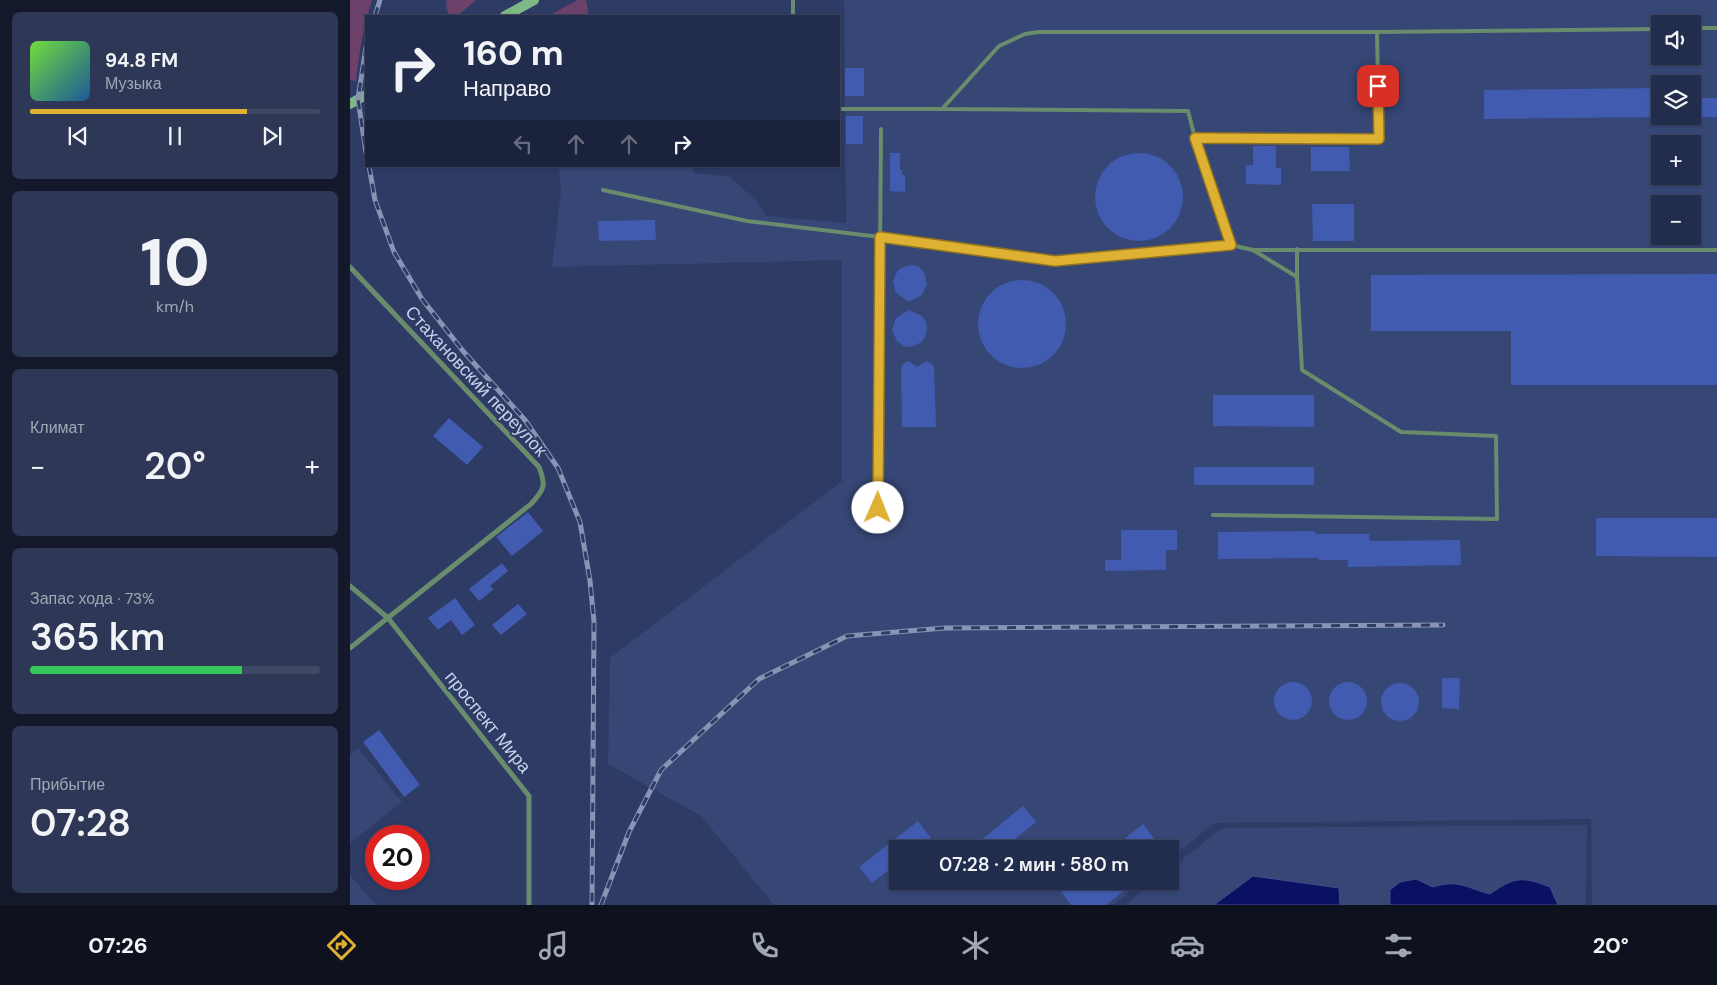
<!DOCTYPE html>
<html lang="ru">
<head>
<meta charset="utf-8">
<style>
	:root { --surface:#222c4c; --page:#2e3856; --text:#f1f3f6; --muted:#a2a7b5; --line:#3f4864; --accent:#deb133 }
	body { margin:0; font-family:"DM Sans",sans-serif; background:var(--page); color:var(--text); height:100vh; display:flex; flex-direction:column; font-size:19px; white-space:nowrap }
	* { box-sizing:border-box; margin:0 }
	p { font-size:16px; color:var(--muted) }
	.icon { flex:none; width:28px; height:28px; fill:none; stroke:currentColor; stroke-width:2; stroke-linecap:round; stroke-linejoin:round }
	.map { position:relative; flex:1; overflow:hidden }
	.sheet { display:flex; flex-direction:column; gap:12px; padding:12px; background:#13182a; width:350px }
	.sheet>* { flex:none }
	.top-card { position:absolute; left:15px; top:15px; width:475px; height:152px; border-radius:0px; box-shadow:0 1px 4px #0004,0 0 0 1px var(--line); background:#222c4c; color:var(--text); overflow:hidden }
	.buttons { position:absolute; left:1301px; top:15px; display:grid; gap:10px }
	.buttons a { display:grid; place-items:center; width:50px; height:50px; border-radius:0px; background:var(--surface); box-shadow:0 1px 4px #0004,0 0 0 1px var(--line); font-size:25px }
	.speed { position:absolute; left:15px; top:825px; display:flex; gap:10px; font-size:25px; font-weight:700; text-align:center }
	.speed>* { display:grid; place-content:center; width:65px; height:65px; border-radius:50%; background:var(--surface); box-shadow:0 1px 4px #0004,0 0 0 1px var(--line); line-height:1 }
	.speed .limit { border:8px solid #d22; background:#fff; color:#111 }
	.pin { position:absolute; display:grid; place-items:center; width:42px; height:42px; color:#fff; margin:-21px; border-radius:10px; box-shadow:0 2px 8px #0006 }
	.me { position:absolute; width:55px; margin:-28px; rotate:1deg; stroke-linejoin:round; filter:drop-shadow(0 0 4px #0008) }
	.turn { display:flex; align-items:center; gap:18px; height:105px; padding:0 15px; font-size:22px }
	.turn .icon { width:65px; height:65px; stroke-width:2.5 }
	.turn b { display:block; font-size:35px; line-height:42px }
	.lanes { display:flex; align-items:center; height:48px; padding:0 15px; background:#0003; justify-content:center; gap:25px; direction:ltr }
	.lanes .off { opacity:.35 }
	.big { font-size:38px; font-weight:600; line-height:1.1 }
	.sheet .card { flex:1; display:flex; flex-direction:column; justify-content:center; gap:8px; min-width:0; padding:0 18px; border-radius:8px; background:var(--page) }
	.sheet .dial { align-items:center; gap:0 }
	.dial b { font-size:65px; line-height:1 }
	.song { display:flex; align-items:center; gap:15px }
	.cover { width:60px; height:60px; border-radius:8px; background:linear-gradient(135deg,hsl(100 70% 55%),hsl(210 70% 35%)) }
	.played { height:5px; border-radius:2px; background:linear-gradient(90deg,var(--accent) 75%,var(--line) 75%) }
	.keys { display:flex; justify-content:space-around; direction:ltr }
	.heat { display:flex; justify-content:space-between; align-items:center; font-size:28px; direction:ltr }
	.charge { height:8px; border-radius:4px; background:linear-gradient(90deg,#34c759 73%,var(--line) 0) }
	.trip { position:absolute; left:539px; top:840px; width:290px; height:50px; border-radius:0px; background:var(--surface); box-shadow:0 1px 4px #0004,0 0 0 1px var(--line); font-weight:600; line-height:50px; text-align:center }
	.dock { display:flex; height:80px; justify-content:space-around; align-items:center; background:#0e121e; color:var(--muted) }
	.dock .icon { width:35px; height:35px }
	.dock .active { color:var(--accent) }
	.dock b { font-size:22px; color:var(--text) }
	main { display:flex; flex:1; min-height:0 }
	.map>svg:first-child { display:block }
	.built { fill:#364675; fill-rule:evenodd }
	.green { fill:#6c426b }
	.water { fill:#0a1162; stroke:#434b8b }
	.building { fill:#405baf }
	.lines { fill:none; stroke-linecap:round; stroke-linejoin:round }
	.service { stroke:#698c6d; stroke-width:4 }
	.minor { stroke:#698c6d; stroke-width:5 }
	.secondary { stroke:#7eb886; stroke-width:10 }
	.rail-casing { stroke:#8894b4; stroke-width:5 }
	.rail { stroke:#2d3b65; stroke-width:3; stroke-dasharray:9; stroke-linecap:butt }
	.route-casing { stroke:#907321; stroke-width:12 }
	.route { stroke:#deb133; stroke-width:9 }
	.labels { text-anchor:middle; stroke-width:4; stroke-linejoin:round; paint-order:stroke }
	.street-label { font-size:18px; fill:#c8d2ec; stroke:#2d3b65 }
</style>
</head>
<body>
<main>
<section class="sheet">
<div class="card">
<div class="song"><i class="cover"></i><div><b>94.8 FM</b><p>Музыка</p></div></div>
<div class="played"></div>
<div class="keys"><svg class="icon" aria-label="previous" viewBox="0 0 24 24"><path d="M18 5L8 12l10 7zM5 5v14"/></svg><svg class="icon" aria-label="pause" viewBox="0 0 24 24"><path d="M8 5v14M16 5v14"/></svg><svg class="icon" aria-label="next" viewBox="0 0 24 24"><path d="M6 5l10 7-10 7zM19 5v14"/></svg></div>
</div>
<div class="card dial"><b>10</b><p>km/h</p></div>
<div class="card"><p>Климат</p>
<div class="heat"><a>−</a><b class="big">20°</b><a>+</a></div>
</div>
<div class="card"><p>Запас хода · 73%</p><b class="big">365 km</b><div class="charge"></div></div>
<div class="card"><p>Прибытие</p><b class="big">07:28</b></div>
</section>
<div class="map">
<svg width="1367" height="905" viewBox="0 0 1367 905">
	<rect width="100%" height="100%" fill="#2d3b65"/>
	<!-- built -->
	<path class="built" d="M 494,0 L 1367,0 L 1367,905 L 1242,905 L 1241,819 L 864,823 L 820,859 L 820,849 L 548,849 L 548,881 L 793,881 L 763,905 L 424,905 L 351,816 L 258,764 L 260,658 L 492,481 L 492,260 L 202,267 L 211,191 L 209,166 L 342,166 L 344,173 L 380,177 L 406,200 L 416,216 L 496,223 ZM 1310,24 L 1342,24 L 1342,56 L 1310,56 ZM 1310,84 L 1342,84 L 1342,116 L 1310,116 ZM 1310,144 L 1342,144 L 1342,176 L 1310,176 ZM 1310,204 L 1342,204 L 1342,236 L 1310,236 Z
		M 8,748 L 52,802 L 0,843 L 0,755 Z
		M 1237,825 L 1236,905 L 775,905 L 805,881 L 820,881 L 820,869 L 872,828 Z
		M 0,875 L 26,905 L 0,905 Z"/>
	<!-- green -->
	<path class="green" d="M 0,0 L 22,0 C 13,27 9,54 6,82 L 0,79 Z
		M 97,0 L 126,0 L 107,16 L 99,16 L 96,5 Z
		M 228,0 L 236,0 L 239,16 L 198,16 Z"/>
	<!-- water -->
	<path class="water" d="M 903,876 L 989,888 L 990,905 L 864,905 Z
		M 1066,879 L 1083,887 C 1110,879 1116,888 1140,894 C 1164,877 1172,876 1200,887 L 1208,905 L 1040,905 L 1040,890 L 1050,882 Z"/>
	<!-- building -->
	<path class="building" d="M 495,68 L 514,68 L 514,96 L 495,96 Z
		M 1310,88 L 1310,117 L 1134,119 L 1134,90 Z
		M 1342,98 L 1367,98 L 1367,117 L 1342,117 Z
		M 496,116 L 513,116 L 513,144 L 496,144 Z
		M 903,146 L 926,146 L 926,168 L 931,168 L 931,185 L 896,184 L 896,165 L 903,165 Z
		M 961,147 L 999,147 L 1000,171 L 961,171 Z
		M 540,153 L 550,153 L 550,170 L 552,170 L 552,175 L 555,175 L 555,192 L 540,191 Z
		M745 197a44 44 0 1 1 88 0a44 44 0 1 1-88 0Z
		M 962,204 L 1004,204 L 1004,241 L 963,241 Z
		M 305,220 L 306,240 L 249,241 L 248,221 Z
		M 562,265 L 569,267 L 574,272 L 577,284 L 572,295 L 559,302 L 546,293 L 543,281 L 548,270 L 556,266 Z
		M 1367,274 L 1367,385 L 1161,385 L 1161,331 L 1021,331 L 1021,275 Z
		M628 324a44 44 0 1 1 88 0a44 44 0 1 1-88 0Z
		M 559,310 L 572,316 L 576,322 L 577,329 L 576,335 L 572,342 L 561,347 L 554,346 L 547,341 L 542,330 L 546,318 Z
		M 559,361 L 567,367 L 577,361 L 584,366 L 586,427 L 552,427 L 551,368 L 553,364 Z
		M 863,395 L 964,395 L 964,427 L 863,426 Z
		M 99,418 L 133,447 L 117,465 L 83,436 Z
		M 844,467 L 964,467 L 964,485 L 844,485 Z
		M 178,512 L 193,531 L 162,556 L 146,537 Z
		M 1246,518 L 1367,518 L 1367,557 L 1246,556 Z
		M 771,530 L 827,530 L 827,550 L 816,550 L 816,570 L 755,571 L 755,560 L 771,560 Z
		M 965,531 L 966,534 L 1019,534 L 1020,541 L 1110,540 L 1111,565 L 998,567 L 998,560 L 969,560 L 969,558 L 868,559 L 868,532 Z
		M 152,563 L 158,571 L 140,586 L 144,589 L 129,601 L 119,589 Z
		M 105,598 L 125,625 L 112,635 L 101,620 L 88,630 L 78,618 Z
		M 168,604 L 177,614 L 151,635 L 142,625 Z
		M 1092,678 L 1110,678 L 1109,709 L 1092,708 Z
		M979 701a19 19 0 1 1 38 0a19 19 0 1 1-38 0Z
		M924 701a19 19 0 1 1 38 0a19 19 0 1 1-38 0Z
		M1031 702a19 19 0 1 1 38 0a19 19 0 1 1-38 0Z
		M 29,730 L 70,785 L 54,797 L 13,742 Z
		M 673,806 L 686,822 L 653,849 L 620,849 Z
		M 568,821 L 581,838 L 566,849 L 548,849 L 548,863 L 522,883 L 509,867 Z
		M 793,824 L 812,849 L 762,849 Z
		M 721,881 L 786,881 L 756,905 L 721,905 L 710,890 Z"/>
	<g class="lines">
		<!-- service -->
		<path class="service" d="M 443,0 L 443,16
			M 1342,28 L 1367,28
			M 489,109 L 592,109 L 649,46 L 675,34 L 688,32 L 1027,32 L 1310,29
			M 845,138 L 1029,139 L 1027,32
			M 253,190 L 397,221 L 530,237 L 705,261 L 881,245 L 845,138 L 838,111 L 592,109
			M 903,250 L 1367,250
			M 947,277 L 947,249
			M 528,508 L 531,129
			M 863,515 L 1147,519 L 1146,436 L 1051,432 L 952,370 L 947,277 L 903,250 L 881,245"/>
		<!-- minor -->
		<path class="minor" d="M 0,267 L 189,467 C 196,485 195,489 181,504 L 0,648
			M 0,586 L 38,618 L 179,796 L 179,905"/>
		<!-- secondary -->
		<path class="secondary" d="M 155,16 L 184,0
			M 0,104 L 16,95"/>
		<defs>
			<path id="rail" d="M 25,16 L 30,0
				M 16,47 L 8,99 L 16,153
				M 19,166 L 25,200 L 44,252 L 72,299 L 113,351 L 175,420 L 208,468 L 230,522 L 240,581 L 244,622 L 242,905
				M 251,905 L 279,832 L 311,770 L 409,679 L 497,636 L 595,628 L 1093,625"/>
		</defs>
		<!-- rail casing -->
		<use href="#rail" class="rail-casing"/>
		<!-- rail -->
		<use href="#rail" class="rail"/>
	</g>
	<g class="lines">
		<defs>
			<path id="route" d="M 528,508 L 530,237 L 705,261 L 881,245 L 845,138 L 1029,139 L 1028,86"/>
		</defs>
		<!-- route casing -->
		<use href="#route" class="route-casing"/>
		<!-- route -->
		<use href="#route" class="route"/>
	</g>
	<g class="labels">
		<!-- street labels -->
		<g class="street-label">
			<text transform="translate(126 381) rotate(47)" y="6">Стахановский переулок</text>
			<text transform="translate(138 722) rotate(51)" y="6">проспект Мира</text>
		</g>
	</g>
</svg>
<div class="buttons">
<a><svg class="icon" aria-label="sound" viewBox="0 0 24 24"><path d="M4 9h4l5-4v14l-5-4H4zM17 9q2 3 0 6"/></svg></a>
<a><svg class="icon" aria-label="layers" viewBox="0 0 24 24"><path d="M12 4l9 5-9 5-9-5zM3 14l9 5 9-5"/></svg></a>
<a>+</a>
<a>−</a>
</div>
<div class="speed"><div class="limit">20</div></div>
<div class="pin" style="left:1028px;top:86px;background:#d93025"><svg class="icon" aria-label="arrive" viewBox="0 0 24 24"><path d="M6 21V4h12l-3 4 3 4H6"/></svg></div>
<svg class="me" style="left:528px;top:508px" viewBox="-20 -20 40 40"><circle r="19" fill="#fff"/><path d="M0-13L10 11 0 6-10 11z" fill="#deb133"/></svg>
<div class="trip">07:28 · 2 мин · 580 m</div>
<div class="top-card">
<div class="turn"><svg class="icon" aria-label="right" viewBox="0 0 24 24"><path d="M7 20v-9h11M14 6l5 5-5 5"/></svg><div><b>160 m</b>Направо</div></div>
<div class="lanes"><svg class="icon off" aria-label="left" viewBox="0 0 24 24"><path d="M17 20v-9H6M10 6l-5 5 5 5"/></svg><svg class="icon off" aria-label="ahead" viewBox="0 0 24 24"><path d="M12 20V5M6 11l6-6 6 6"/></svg><svg class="icon off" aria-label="ahead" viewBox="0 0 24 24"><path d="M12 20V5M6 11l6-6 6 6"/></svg><svg class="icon" aria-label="right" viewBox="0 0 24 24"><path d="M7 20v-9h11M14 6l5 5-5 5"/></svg></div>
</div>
</div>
</main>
<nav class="dock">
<b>07:26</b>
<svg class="icon active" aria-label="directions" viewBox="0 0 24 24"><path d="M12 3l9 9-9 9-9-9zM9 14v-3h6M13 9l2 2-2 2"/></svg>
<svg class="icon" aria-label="music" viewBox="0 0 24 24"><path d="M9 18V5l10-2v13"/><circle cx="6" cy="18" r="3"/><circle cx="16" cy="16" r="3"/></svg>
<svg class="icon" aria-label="phone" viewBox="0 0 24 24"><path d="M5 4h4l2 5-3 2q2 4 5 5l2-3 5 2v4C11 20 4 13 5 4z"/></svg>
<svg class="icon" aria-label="climate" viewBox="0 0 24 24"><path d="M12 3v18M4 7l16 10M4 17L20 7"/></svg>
<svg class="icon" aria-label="car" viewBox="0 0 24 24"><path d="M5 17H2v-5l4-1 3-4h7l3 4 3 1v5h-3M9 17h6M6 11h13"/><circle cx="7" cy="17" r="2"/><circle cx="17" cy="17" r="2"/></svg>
<svg class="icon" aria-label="filters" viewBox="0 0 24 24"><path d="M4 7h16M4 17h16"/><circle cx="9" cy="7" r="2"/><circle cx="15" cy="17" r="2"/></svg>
<b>20°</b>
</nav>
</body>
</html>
